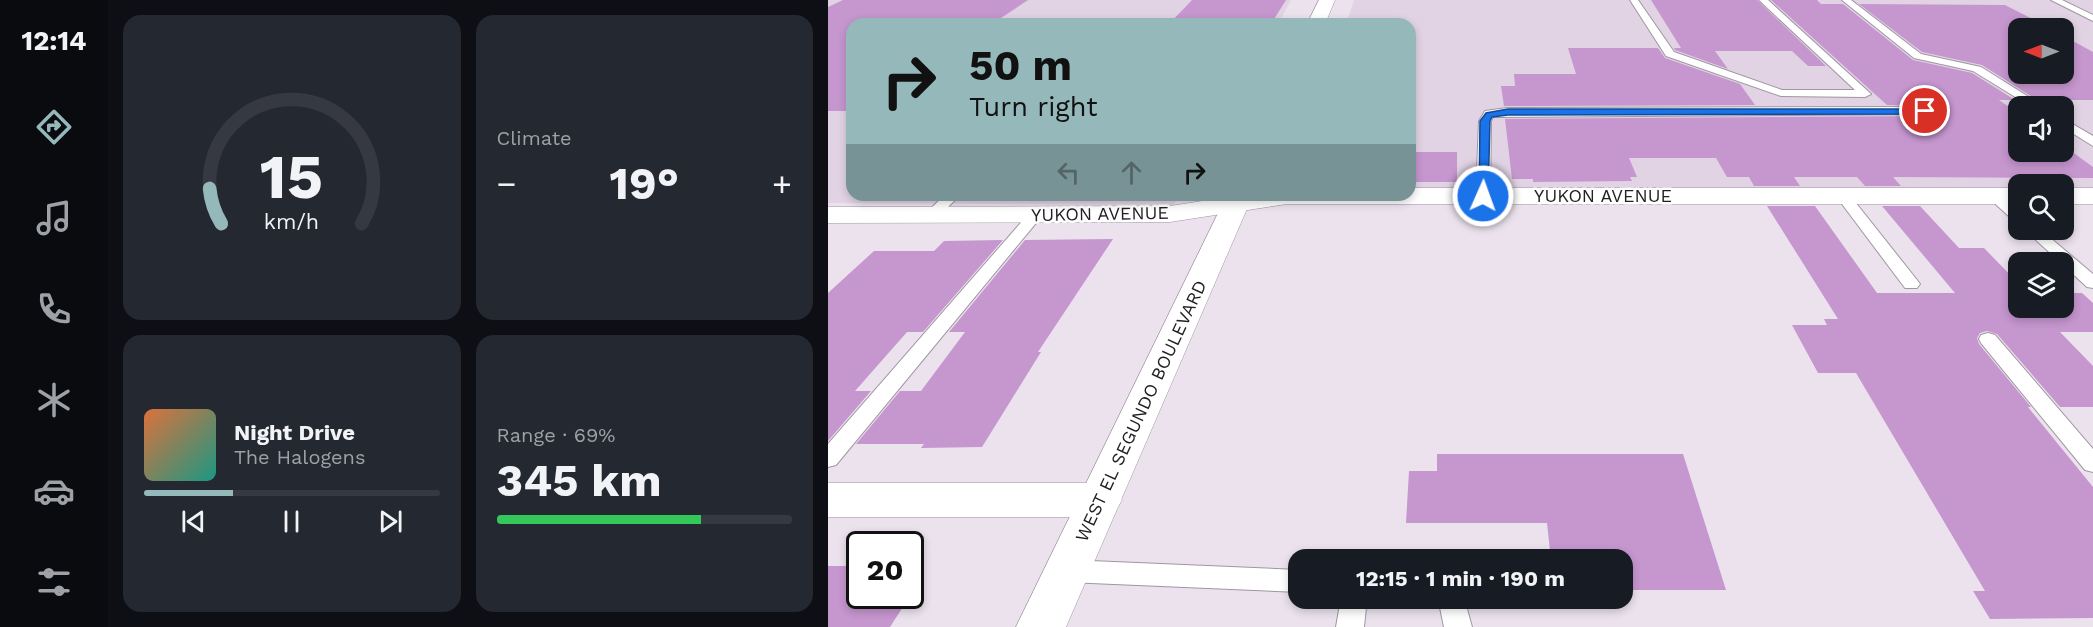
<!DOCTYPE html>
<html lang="en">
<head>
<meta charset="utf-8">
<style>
	:root { --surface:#171b24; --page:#242831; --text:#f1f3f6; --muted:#9ea1a6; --line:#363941; --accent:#95b8bb }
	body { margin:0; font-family:"Work Sans",sans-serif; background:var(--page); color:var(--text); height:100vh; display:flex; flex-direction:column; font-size:22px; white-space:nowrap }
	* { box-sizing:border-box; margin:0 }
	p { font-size:20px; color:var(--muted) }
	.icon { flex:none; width:33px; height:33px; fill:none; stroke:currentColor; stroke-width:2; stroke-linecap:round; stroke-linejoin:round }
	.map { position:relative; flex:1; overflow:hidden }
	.details { display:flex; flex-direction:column; gap:15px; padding:15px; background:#0d0f14; width:720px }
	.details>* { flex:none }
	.banner { position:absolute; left:18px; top:18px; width:570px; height:183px; border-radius:18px; box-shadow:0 3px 9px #0003; background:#95b8bb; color:#111; overflow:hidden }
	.needle { width:39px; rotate:270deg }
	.controls { position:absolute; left:1180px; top:18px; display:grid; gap:12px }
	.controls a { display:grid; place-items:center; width:66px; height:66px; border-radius:12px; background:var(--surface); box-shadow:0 3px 9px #0003; font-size:30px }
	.speed { position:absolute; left:18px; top:531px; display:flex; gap:12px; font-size:30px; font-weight:700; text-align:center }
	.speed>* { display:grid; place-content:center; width:78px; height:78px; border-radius:50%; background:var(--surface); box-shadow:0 3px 9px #0003; line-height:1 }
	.speed .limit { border:3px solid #111; border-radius:9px; background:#fff; color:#111 }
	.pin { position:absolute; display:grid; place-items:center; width:51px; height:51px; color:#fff; margin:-26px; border:3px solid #fff; border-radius:50%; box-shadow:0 2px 6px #0007 }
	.me { position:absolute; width:66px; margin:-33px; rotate:2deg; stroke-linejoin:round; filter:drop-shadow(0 0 4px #0008) }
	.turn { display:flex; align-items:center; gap:21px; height:126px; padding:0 24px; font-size:27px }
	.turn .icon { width:78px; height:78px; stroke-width:2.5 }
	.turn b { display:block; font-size:42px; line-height:51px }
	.lanes { display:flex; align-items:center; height:57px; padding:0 24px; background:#0003; justify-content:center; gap:30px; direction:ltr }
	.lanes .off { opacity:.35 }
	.big { font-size:45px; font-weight:700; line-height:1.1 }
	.details .card { flex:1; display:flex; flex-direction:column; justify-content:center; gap:9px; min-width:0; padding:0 21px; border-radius:18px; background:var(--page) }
	.details .dial { align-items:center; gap:0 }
	.dial svg { height:156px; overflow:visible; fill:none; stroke:var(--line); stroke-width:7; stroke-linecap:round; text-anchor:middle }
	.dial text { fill:var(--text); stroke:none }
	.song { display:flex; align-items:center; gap:18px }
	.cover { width:72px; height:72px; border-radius:9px; background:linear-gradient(135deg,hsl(20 70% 55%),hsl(170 70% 35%)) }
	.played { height:6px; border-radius:3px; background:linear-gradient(90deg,var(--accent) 30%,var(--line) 30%) }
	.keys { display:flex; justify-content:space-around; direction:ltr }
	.heat { display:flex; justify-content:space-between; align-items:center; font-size:33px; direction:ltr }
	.charge { height:9px; border-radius:4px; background:linear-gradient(90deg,#34c759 69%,var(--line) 0) }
	.details .tiles { flex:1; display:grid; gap:15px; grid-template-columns:repeat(2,1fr) }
	.trip { position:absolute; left:460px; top:549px; width:345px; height:60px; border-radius:18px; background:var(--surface); box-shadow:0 3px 9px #0003; font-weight:700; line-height:60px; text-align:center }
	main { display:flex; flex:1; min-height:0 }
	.tabs { display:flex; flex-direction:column; width:108px; justify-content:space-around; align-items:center; background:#090b0e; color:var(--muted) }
	.tabs .icon { width:42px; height:42px }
	.tabs .active { color:var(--accent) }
	.tabs b { font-size:27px; color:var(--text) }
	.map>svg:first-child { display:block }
	.built { fill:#e1d3e4; fill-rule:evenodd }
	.building { fill:#c696cf }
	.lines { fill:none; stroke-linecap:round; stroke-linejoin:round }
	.service-casing { stroke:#9f96a1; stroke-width:2 }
	.minor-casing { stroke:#9f96a1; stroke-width:1 }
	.primary-casing { stroke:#9f96a1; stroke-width:1 }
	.service { fill:#fff; fill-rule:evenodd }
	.minor { fill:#fff; fill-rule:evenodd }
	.primary { fill:#fff; fill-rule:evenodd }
	.route { fill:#1a73e8; stroke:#114b97; stroke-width:1.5 }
	.labels { text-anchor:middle; stroke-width:5; stroke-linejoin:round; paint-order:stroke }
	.street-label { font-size:18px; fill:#232024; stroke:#fff }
</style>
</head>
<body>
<main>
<nav class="tabs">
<b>12:14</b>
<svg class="icon active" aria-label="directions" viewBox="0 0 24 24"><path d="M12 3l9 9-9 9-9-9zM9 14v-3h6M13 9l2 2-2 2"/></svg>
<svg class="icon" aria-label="music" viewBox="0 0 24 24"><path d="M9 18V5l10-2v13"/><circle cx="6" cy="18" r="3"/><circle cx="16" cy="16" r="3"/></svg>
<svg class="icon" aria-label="phone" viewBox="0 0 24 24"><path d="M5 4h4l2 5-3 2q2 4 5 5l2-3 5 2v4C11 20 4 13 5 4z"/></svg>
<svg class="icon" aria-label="climate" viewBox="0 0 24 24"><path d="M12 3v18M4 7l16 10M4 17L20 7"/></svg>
<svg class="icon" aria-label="car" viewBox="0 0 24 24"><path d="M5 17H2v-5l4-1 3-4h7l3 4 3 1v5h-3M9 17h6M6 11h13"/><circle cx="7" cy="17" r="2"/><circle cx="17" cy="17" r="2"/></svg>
<svg class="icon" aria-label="filters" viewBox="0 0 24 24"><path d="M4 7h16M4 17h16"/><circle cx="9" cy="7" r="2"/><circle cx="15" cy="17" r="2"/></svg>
</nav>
<section class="details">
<div class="tiles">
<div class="card dial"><svg viewBox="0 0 100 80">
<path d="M14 69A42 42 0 1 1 86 69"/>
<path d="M14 69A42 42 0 0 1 8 51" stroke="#95b8bb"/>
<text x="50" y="56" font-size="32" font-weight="700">15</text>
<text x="50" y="72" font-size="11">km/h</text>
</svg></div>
<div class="card"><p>Climate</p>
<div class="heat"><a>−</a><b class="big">19°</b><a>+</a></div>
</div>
<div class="card">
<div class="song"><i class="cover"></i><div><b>Night Drive</b><p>The Halogens</p></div></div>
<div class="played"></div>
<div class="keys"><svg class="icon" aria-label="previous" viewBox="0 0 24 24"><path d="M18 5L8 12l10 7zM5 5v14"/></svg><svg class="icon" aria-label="pause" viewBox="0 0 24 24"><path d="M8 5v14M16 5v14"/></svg><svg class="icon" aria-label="next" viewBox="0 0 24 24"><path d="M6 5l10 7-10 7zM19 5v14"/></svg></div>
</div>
<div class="card"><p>Range · 69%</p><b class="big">345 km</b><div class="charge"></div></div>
</div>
</section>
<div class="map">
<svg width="1265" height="627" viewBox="0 0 1265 627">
	<rect width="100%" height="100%" fill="#ebe2ed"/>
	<!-- built -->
	<path class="built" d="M 0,0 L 463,0 L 450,24 L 24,24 L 24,195 L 351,195 L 346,205 L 0,203 Z
		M 526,0 L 1265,0 L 1265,196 L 1236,196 L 1236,184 L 1191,184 L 1191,196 L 460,195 L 582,195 L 582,24 L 518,24 ZM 1191,28 L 1236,28 L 1236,74 L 1191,74 ZM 1191,106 L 1236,106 L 1236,152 L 1191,152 Z"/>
	<!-- building -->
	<path class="building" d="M 15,0 L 200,0 L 164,24 L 24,24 L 24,111 L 0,111 L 0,7 Z
		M 364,0 L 458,0 L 443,24 L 341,24 Z
		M 823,0 L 929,0 L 998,66 L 980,66 L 964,51 L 887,51 L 900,69 L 847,50 L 846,48 L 853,48 Z
		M 943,0 L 989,0 L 993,4 L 1015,4 L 1085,60 L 1144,73 L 1187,100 L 1171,100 L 1191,114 L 1191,152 L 1236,152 L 1236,146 L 1265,167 L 1265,178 L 1065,177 L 1073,186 L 1037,186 L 1029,177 L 966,177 L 972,186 L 926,186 L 921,177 L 899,177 L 888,158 L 801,158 L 809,177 L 802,177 L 804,181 L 705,182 L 705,179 L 684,179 L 677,119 L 1103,116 L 1102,106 L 1059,105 Z
		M 1031,4 L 1177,5 L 1222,28 L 1191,28 L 1191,74 L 1236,74 L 1236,36 L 1265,52 L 1265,100 L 1209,100 L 1154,65 L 1094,52 Z
		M 740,48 L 830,48 L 837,58 L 912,84 L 927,105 L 676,106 L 673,86 L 687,86 L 686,74 L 748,74 Z
		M 582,152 L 629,152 L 629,182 L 582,182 Z
		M 939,206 L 987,206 L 1049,293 L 1127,293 L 1054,206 L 1092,206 L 1131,248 L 1156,248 L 1191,284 L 1191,308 L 1236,308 L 1236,293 L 1254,293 L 1265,303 L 1265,332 L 1232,332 L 1265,366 L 1265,407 L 1232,407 L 1169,334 L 1159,331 L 1152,333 L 1149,338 L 1151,344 L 1203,407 L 1200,407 L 1265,487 L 1265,618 L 1162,619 L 1145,591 L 1157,591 L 1028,373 L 990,373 L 964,325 L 999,325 L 996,319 L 1010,319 Z
		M 285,239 L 210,352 L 213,352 L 154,447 L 93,448 L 96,444 L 28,444 L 72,391 L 93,391 L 137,332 L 121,332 L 197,240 Z
		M 175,240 L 95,332 L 79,332 L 27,391 L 43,391 L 0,441 L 0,293 L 46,251 L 106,251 L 116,241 Z
		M 609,454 L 855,454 L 898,590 L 795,590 L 795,560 L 723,560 L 719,523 L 578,523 L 581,471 L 609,471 Z
		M 0,566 L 32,566 L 32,596 L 82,596 L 62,627 L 0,627 Z"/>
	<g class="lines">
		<defs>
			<path id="service" d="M 802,0 L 810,0 L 846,52 L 954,90 L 1027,90 L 931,0 L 940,0 L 1043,94 L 1037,97 L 953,96 L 838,56 Z
				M 1014,0 L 1023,0 L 1093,54 L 1153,67 L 1215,106 L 1202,106 L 1145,71 L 1086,58 Z
				M 1223,0 L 1234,0 L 1265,15 L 1265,21 Z
				M 1097,107 L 1101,108 L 1101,114 L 665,117 L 663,121 L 662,196 L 655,200 L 648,196 L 651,121 L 657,111 L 679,108 Z
				M 1236,119 L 1265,136 L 1265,146 L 1236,128 Z
				M 1015,192 L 1020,193 L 1089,280 L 1092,284 L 1089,288 L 1077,288 L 1008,196 Z
				M 1167,192 L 1172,193 L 1191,210 L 1191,223 L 1186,221 L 1162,199 L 1160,196 L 1162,193 Z
				M 117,195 L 132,195 L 109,218 L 99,218 L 96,215 L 99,212 Z
				M 208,209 L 213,211 L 216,214 L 213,217 L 8,465 L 0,467 L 0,444 L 203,211 Z
				M 1197,230 L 1213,230 L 1265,274 L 1265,288 L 1259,287 L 1236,266 L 1236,262 L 1232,262 Z
				M 1160,333 L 1167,335 L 1265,449 L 1265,472 L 1257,470 L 1153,343 L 1151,339 L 1153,335 Z
				M 239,560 L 471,570 L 471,592 L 239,582 L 230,579 L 226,571 L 230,563 Z
				M 513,598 L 539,598 L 536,627 L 508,627 Z
				M 610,598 L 636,598 L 644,627 L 616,627 Z"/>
			<path id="minor" d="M 582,188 L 1191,188 L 1191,204 L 459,204 L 342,222 L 0,223 L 0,207 L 342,206 L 413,195 L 582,195 Z
				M 1236,188 L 1265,188 L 1265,204 L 1236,204 Z
				M 0,483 L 272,483 L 287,488 L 294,500 L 287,512 L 272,517 L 0,517 Z"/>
			<path id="primary" d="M 491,0 L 507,0 L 497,24 L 479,24 Z
				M 399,195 L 425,195 L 238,627 L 188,627 Z"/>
		</defs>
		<!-- service casing -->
		<use href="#service" class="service-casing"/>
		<!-- minor casing -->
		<use href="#minor" class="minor-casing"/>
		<!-- primary casing -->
		<use href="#primary" class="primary-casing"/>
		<!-- service -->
		<use href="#service" class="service"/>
		<!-- minor -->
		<use href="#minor" class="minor"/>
		<!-- primary -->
		<use href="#primary" class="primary"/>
	</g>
	<!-- route -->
	<path class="route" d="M 680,109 L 1097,109 L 1101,111 L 1097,114 L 680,115 L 664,117 L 662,121 L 660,196 L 655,200 L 651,199 L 652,121 L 658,113 Z"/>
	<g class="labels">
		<!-- street labels -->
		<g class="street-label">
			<text x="775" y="202">YUKON AVENUE</text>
			<text transform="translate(272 214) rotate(-1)" y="6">YUKON AVENUE</text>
			<text transform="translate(313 411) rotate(-65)" y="6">WEST EL SEGUNDO BOULEVARD</text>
		</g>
	</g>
</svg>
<div class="controls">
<a><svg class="needle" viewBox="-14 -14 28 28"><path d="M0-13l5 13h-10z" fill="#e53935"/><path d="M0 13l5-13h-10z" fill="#9ea1a6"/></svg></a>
<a><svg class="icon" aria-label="sound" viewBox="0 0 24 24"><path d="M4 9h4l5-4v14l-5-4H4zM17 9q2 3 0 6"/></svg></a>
<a><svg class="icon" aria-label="search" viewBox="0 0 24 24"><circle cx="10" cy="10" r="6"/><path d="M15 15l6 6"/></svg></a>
<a><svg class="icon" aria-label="layers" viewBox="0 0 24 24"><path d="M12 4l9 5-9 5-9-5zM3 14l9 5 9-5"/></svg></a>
</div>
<div class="speed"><div class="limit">20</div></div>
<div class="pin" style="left:1097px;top:111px;background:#d93025"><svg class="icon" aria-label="arrive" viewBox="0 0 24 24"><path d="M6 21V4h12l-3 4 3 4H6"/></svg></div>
<svg class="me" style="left:655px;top:196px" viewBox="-20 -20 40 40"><circle r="17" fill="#1a73e8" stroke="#fff" stroke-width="3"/><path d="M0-11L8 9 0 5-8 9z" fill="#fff"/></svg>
<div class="trip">12:15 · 1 min · 190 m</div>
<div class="banner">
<div class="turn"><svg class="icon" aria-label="right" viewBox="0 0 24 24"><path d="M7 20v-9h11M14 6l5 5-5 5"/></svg><div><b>50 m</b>Turn right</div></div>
<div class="lanes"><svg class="icon off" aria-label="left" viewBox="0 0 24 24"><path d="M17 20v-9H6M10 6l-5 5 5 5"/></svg><svg class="icon off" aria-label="ahead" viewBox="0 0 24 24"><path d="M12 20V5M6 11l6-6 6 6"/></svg><svg class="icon" aria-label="right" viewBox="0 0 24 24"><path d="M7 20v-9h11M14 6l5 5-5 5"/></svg></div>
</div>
</div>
</main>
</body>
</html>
